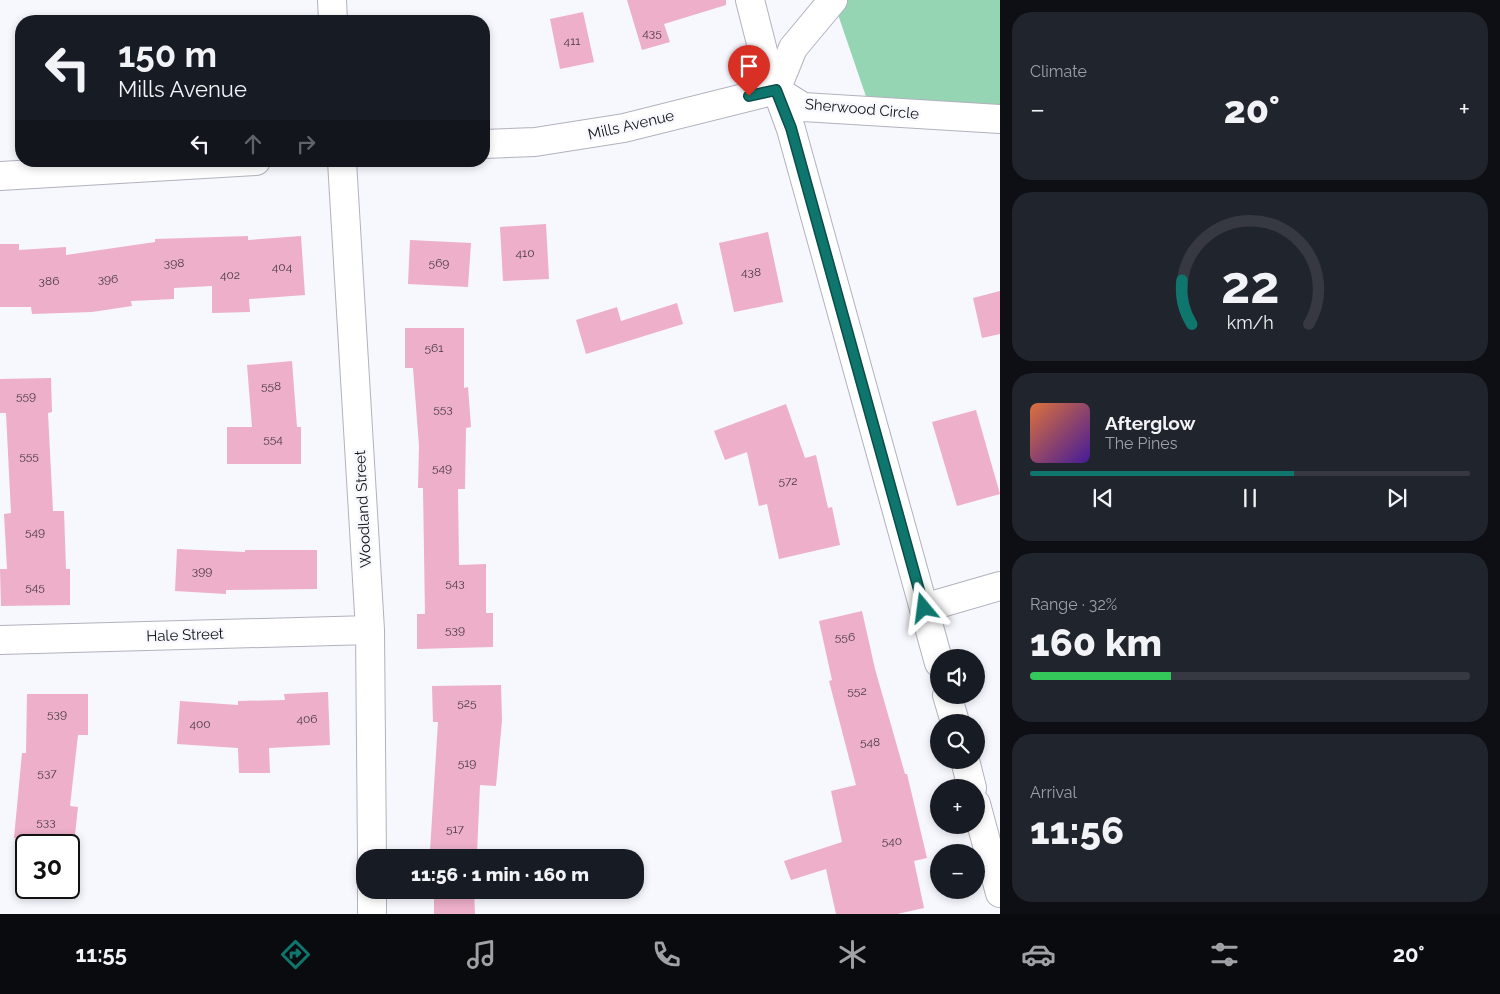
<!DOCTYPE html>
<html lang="en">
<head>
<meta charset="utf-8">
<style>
	:root { --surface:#171b24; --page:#20242c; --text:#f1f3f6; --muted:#9ea1a6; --line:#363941; --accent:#0f766e }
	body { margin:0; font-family:Raleway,sans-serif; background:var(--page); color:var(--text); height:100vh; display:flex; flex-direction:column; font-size:19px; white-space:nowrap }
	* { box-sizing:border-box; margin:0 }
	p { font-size:16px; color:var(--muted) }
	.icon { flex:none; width:28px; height:28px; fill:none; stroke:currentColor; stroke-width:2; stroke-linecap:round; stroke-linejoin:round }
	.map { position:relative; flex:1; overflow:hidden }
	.sheet { display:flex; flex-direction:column; gap:12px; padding:12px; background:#0d0f14; width:500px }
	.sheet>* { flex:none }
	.top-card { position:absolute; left:15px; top:15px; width:475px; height:152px; border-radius:20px; box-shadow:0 2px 8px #0003; background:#171b24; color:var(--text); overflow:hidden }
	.tools { position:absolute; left:930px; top:649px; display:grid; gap:10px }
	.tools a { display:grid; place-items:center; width:55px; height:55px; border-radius:50%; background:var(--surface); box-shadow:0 2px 8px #0003; font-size:25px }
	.speed { position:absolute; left:15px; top:834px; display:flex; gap:10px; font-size:25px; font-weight:700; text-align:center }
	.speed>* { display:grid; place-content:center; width:65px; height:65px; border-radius:50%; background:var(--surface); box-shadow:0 2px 8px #0003; line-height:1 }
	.speed .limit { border:2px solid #111; border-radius:8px; background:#fff; color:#111 }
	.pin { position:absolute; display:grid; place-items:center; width:42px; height:42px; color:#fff; margin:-51px -21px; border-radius:50% 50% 50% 0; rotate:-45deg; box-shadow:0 0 5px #0007 }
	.pin .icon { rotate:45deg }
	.me { position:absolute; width:55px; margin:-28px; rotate:344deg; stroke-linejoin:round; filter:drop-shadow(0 0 4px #0008) }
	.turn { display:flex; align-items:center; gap:18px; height:105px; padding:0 20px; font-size:22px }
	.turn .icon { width:65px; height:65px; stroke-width:2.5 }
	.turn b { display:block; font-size:35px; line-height:42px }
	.lanes { display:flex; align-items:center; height:48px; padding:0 20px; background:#0003; justify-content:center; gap:25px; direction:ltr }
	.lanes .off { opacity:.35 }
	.big { font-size:38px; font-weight:800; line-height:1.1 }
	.sheet .widget { flex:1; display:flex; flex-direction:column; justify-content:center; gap:8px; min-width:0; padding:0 18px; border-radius:20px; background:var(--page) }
	.sheet .dial { align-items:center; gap:0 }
	.dial svg { height:130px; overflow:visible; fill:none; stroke:var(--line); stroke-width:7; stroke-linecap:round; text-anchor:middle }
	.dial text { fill:var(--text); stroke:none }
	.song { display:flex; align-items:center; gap:15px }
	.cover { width:60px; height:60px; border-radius:8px; background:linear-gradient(135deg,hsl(20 70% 55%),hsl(260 70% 35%)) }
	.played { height:5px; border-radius:2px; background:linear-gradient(90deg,var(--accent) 60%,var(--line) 60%) }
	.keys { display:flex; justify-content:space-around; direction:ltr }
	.heat { display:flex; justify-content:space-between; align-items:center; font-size:28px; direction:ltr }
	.charge { height:8px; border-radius:4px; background:linear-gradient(90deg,#34c759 32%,var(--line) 0) }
	.trip { position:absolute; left:356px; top:849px; width:288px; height:50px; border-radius:20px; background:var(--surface); box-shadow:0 2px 8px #0003; font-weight:800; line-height:50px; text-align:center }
	.dock { display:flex; height:80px; justify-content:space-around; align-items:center; background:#090b0e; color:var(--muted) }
	.dock .icon { width:35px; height:35px }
	.dock .selected { color:var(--accent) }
	.dock b { font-size:22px; color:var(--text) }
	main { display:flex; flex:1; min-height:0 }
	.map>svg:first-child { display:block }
	.forest { fill:#95d5b3 }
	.building { fill:#edafc9 }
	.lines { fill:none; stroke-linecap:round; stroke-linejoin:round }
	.minor-casing { stroke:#b1b2bd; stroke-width:30 }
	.tertiary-casing { stroke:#b1b2bd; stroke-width:30 }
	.minor { stroke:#fff; stroke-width:28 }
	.tertiary { stroke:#fff; stroke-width:28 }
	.route-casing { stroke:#0a4d48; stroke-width:12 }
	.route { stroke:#0f766e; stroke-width:9 }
	.labels { text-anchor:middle; stroke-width:5; stroke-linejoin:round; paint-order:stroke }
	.number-label { font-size:12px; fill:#4a3a44 }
	.street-label { font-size:15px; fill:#131317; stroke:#f7f7fe }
</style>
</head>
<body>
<main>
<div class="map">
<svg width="1000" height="914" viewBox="0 0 1000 914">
	<rect width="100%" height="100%" fill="#f7f7fe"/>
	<!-- forest -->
	<path class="forest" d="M 833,0 L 1000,0 L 1000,119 L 871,111 Z"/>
	<!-- building -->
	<path class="building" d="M 627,0 L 726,0 L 726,5 L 664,24 L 670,42 L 642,50 Z
		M 583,12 L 594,62 L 560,69 L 550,19 Z
		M 546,224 L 549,279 L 503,281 L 500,227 Z
		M 768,232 L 783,302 L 734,312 L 719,243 Z
		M 248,236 L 248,240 L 301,236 L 305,295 L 249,299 L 250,312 L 212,313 L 212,286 L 174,288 L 174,299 L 131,301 L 132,306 L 92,312 L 32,314 L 31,307 L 0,307 L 0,244 L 19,244 L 19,250 L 66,247 L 66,255 L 155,242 L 155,239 Z
		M 410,240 L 471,243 L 468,287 L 408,284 Z
		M 1000,291 L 1000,334 L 982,338 L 973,298 Z
		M 677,303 L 683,324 L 586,354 L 576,320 L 617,307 L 621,321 Z
		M 405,328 L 464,328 L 464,388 L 468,387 L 471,427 L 466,428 L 465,489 L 458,489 L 459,565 L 486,564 L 486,613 L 493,613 L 493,647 L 417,649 L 417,614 L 425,614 L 423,488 L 418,488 L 419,446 L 413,368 L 405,368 Z
		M 292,361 L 297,427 L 301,427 L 301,464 L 227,464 L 227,427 L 252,427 L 247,365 Z
		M 51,378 L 52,412 L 48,413 L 53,511 L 64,511 L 66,569 L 70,569 L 70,605 L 1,606 L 0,569 L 7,569 L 4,514 L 11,513 L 6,413 L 0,413 L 0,379 Z
		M 786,404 L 805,458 L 816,455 L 828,508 L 832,507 L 840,545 L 779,559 L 767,504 L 759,506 L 747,452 L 725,460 L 714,431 Z
		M 976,410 L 1000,494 L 957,506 L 932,422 Z
		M 177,549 L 245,552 L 245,550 L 317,550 L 317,589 L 226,590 L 226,594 L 175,591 Z
		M 862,611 L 875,669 L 905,774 L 907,774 L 927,858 L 914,861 L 924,908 L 897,914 L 836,914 L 826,869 L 791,880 L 784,861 L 842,842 L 831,791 L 856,785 L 829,681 L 832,680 L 819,621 Z
		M 501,685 L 502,720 L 496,786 L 480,785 L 477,853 L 430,851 L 438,722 L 433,722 L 432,686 Z
		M 328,692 L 330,745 L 269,748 L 270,773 L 239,773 L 238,748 L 177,744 L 180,701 L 238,705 L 238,701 L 285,700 L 284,694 Z
		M 27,694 L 88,694 L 88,735 L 78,735 L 70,806 L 78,807 L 74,844 L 14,838 L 22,753 L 26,753 Z
		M 434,890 L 474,890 L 475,914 L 434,914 Z"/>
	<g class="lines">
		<defs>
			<path id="minor" d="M 332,0 L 333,21
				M 750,0 L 764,55 L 791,129 L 939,663
				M 776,90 L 803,107 L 1000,119
				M 342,161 L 370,630 L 372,858
				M 924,608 L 1000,586
				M 0,640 L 370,630
				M 947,695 L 955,722
				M 965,760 L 972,788
				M 976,804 L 1000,893
				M 372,890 L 372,914"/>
			<path id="tertiary" d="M 484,144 L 535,142 L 624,128 L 776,90 L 793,48 L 833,0
				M 0,176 L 256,161"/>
		</defs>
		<!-- minor casing -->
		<use href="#minor" class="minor-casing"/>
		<!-- tertiary casing -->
		<use href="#tertiary" class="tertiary-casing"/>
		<!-- minor -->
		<use href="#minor" class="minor"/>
		<!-- tertiary -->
		<use href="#tertiary" class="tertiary"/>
	</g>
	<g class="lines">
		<defs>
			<path id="route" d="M 749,96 L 776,90 L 791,128 L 924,608"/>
		</defs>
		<!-- route casing -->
		<use href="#route" class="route-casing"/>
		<!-- route -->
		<use href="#route" class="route"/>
	</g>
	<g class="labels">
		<!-- number labels -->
		<g class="number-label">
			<text x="652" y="37">435</text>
			<text x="572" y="45">411</text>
			<text x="525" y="257">410</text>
			<text x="174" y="267">398</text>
			<text x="439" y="267">569</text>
			<text x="282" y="271">404</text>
			<text x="751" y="276">438</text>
			<text x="230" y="279">402</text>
			<text x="108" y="283">396</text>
			<text x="49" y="285">386</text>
			<text x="434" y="352">561</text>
			<text x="271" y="390">558</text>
			<text x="26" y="400">559</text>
			<text x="443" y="413">553</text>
			<text x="273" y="443">554</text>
			<text x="29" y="460">555</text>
			<text x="442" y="472">549</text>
			<text x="788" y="485">572</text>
			<text x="35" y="536">549</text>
			<text x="202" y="575">399</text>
			<text x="455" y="587">543</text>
			<text x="35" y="591">545</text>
			<text x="455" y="634">539</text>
			<text x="845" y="641">556</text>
			<text x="857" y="695">552</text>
			<text x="467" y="707">525</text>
			<text x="57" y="718">539</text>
			<text x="307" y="723">406</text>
			<text x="200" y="728">400</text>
			<text x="870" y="746">548</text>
			<text x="467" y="767">519</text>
			<text x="47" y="777">537</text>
			<text x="46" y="826">533</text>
			<text x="455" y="833">517</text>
			<text x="892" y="845">540</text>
		</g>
		<!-- street labels -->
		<g class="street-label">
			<text transform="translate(862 109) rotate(5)" y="5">Sherwood Circle</text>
			<text transform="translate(631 125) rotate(-13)" y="5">Mills Avenue</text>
			<text transform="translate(363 509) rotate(-93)" y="5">Woodland Street</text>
			<text transform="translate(185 635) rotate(-2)" y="5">Hale Street</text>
		</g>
	</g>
</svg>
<div class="tools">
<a><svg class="icon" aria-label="sound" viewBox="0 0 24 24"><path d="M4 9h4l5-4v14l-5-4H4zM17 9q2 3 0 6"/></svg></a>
<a><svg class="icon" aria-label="search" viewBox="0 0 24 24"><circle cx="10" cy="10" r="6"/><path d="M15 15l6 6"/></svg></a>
<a>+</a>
<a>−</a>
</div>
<div class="speed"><div class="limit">30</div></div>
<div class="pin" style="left:749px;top:96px;background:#d93025"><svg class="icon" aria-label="arrive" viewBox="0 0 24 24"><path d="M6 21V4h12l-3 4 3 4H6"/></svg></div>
<svg class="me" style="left:924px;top:608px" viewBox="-20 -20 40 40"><path d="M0-17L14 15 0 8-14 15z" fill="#0f766e" stroke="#fff" stroke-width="4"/></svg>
<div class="trip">11:56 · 1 min · 160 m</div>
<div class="top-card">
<div class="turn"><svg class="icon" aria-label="left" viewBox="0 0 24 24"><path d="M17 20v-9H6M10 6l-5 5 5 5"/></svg><div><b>150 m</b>Mills Avenue</div></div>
<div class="lanes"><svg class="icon" aria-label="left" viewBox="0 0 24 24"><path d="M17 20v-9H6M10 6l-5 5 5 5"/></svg><svg class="icon off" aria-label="ahead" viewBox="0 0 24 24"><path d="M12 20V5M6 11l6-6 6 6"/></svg><svg class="icon off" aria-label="right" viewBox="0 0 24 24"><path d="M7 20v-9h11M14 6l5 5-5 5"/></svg></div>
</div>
</div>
<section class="sheet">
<div class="widget"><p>Climate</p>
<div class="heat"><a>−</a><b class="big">20°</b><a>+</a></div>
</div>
<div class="widget dial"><svg viewBox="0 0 100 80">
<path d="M14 69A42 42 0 1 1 86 69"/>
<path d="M14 69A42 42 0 0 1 8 42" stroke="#0f766e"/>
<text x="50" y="56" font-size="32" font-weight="700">22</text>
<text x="50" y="72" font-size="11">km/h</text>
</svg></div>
<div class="widget">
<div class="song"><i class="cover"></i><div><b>Afterglow</b><p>The Pines</p></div></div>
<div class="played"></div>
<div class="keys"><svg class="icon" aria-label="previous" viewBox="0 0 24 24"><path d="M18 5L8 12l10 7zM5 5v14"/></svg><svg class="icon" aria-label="pause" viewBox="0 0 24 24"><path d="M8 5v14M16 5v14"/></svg><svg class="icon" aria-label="next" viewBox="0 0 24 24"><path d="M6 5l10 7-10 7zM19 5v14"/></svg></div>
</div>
<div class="widget"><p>Range · 32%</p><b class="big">160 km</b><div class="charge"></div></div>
<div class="widget"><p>Arrival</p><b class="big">11:56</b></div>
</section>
</main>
<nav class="dock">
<b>11:55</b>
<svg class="icon selected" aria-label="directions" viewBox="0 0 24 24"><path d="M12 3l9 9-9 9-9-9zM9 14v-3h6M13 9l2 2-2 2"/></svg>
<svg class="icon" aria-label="music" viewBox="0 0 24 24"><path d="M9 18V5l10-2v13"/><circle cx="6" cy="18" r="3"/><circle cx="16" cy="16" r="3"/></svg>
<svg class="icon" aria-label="phone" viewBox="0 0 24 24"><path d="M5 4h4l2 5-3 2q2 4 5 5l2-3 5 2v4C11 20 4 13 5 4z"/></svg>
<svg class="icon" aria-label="climate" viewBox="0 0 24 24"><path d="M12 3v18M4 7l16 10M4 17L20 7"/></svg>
<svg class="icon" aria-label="car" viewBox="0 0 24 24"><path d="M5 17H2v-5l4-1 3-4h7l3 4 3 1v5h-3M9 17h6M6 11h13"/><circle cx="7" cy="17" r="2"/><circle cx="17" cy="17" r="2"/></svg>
<svg class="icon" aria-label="filters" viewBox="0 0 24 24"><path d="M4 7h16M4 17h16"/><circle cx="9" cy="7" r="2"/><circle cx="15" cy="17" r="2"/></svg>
<b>20°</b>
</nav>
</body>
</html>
